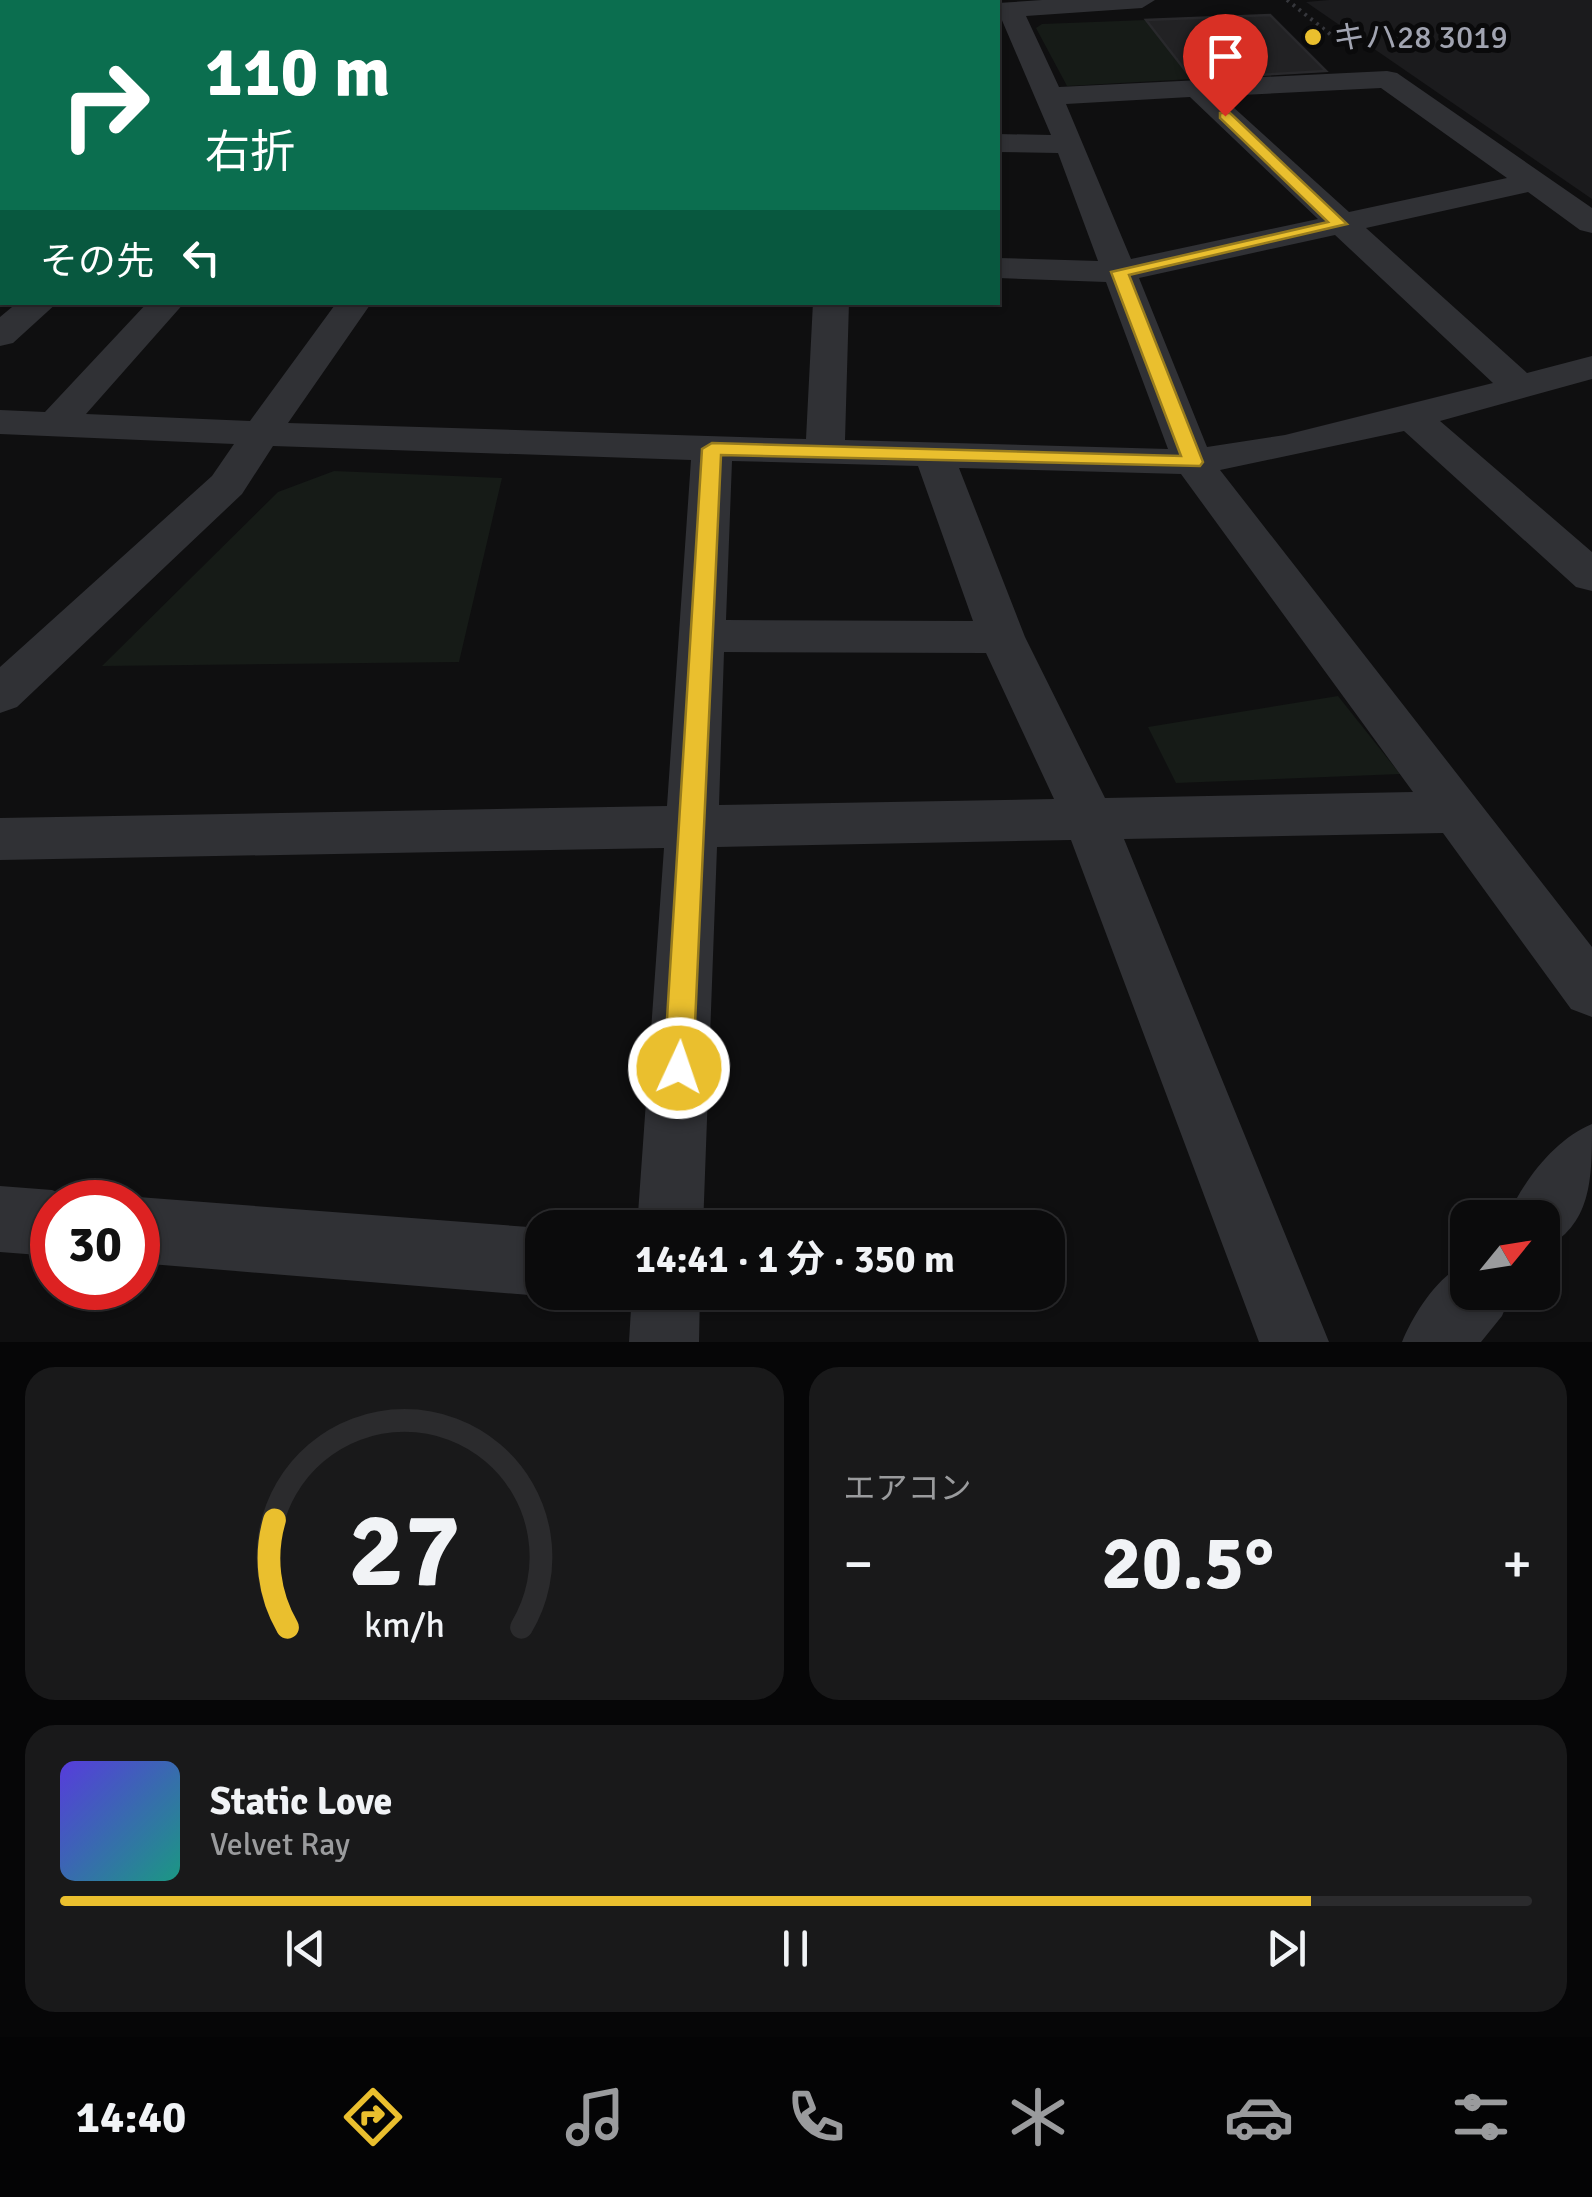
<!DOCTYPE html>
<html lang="ja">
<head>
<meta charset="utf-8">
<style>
	:root { --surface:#0b0b0c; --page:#19191a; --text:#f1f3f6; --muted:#9a9b9d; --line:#2b2b2d; --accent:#eabf2e }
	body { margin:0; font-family:Signika,"Noto Sans JP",sans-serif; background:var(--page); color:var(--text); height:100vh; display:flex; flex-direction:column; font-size:38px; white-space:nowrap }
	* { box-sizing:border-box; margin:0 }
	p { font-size:32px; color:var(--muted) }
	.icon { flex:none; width:55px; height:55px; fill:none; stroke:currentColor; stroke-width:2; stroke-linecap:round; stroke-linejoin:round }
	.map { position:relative; height:1342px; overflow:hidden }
	.side { display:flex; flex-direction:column; gap:25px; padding:25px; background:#060607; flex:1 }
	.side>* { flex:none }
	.guide { position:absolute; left:0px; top:0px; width:1000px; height:305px; box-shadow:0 2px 8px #0004,0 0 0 2px var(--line); background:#0b6e4f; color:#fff; overflow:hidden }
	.needle { width:65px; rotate:60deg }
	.buttons { position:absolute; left:1450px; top:1200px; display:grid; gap:20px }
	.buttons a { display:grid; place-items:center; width:110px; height:110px; border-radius:20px; background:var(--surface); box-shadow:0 2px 8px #0004,0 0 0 2px var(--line); font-size:50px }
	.speed { position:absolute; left:30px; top:1180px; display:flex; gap:20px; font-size:50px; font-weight:700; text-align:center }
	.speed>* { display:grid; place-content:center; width:130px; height:130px; border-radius:50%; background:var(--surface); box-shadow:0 2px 8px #0004,0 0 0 2px var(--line); line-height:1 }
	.speed .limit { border:15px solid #d22; background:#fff; color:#111 }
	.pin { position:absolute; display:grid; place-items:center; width:85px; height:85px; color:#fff; margin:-102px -42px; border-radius:50% 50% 50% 0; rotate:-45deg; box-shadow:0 0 10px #0007 }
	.pin .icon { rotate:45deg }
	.me { position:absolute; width:110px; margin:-55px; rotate:3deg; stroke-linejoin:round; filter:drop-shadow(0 0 8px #0008) }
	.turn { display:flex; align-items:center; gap:35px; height:210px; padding:0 40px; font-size:45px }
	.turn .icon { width:130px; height:130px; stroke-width:2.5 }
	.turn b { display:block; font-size:70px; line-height:85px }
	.then { display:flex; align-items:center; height:95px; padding:0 40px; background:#0003; gap:20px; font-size:38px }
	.big { font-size:75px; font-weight:700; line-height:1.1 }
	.side .card { flex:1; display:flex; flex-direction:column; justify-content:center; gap:15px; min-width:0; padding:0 35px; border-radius:30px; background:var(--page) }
	.side .dial { align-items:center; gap:0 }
	.dial svg { height:260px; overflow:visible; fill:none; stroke:var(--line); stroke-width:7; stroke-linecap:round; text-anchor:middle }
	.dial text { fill:var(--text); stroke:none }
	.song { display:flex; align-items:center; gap:30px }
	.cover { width:120px; height:120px; border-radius:15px; background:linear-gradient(135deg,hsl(250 70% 55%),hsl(170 70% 35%)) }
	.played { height:10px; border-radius:5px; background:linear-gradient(90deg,var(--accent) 85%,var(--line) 85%) }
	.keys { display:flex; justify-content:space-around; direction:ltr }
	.heat { display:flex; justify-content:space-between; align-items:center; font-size:55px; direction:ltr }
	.side .tiles { flex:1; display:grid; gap:25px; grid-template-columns:1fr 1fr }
	.card:last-child { grid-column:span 2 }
	.trip { position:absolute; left:525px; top:1210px; width:540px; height:100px; border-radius:30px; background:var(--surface); box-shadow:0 2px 8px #0004,0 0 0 2px var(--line); font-weight:700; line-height:100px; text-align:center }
	.tab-bar { display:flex; height:160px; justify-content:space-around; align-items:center; background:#040405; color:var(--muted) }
	.tab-bar .icon { width:70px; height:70px }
	.tab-bar .on { color:var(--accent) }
	.tab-bar b { font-size:45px; color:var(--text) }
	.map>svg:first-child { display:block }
	.built { fill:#1b1b1d }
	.green { fill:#161b17 }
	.building { fill:#222224; stroke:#29292c; stroke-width:2.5 }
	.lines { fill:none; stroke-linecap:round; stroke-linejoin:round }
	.path { stroke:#36373c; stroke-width:4; stroke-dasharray:2.5 5; stroke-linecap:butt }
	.minor { fill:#303135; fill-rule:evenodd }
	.route { fill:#eabf2e; stroke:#987c1e; stroke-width:2.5 }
	.poi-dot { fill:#eabf2e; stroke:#0a0a0b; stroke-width:4 }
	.labels { text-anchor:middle; stroke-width:10; stroke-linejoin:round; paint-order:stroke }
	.far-poi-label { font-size:32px; fill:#a1a4b1; stroke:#0a0a0b; text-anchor:start }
</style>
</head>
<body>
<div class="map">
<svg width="1592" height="1342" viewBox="0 0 1592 1342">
	<rect width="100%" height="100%" fill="#0f0f10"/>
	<!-- built -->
	<path class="built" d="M 1329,0 L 1592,0 L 1592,199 L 1306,2 Z"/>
	<!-- green -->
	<path class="green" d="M 1146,20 L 1192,79 L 1067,86 L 1036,28 L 1042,24 Z
		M 334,471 L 502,478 L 459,662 L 102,666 L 278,492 Z
		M 1338,696 L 1400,774 L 1176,783 L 1148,727 Z"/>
	<!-- building -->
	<path class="building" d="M 1270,15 L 1326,71 L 1192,79 L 1146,20 Z"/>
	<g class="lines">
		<!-- path -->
		<path class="path" d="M 1287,0 L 1349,49"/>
		<!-- minor -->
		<path class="minor" d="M 801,0 L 830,0 L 832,2 L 803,2 Z
			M 1042,0 L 1155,0 L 1142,8 L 1026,16 L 1059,87 L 1387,71 L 1397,73 L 1592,208 L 1592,233 L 1580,230 L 1528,192 L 1366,228 L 1527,373 L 1592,356 L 1592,379 L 1440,421 L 1592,552 L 1592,591 L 1576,587 L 1404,431 L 1220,470 L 1592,947 L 1592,1017 L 1571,1009 L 1443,833 L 1124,839 L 1329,1342 L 1259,1342 L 1071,840 L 717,847 L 703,1228 L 637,1228 L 664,848 L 0,860 L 0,818 L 667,806 L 691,460 L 273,446 L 242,494 L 17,707 L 0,713 L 0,667 L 212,476 L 234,444 L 0,434 L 0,410 L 45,412 L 148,302 L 185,302 L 86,414 L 250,421 L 337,302 L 372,302 L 288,423 L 806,439 L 813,302 L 849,302 L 845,440 L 1168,449 L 1106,282 L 998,278 L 998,258 L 1098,261 L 1058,153 L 998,152 L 998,134 L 1051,135 L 1001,18 L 998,19 L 998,3 ZM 1381,88 L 1507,178 L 1349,212 L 1221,96 ZM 1190,97 L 1318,219 L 1131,259 L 1066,104 ZM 1335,235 L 1493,383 L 1285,435 L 1207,447 L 1139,278 ZM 732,461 L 918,466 L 973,621 L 726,620 ZM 959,468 L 1181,474 L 1413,792 L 1105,798 L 1025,637 ZM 724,652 L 986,653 L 1054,799 L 719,805 Z
			M 0,187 L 2,188 L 2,208 L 0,207 Z
			M 18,302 L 58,302 L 13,343 L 0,346 L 0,317 Z
			M 1592,1124 C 1592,1180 1592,1225 1542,1250 L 1542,1218 L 1507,1218 C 1523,1181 1555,1139 1592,1124 Z
			M 0,1186 L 52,1190 L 75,1200 L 52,1202 L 52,1256 L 0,1252 Z
			M 138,1197 L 542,1228 L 542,1292 L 550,1292 L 542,1296 L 138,1263 L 138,1202 L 125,1202 Z
			M 1468,1262 L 1468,1292 L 1512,1292 L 1502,1316 L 1481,1342 L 1402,1342 C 1414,1313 1438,1275 1468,1262 Z
			M 632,1292 L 700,1292 L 699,1342 L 629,1342 Z"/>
	</g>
	<!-- route -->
	<path class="route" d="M 1220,113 L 1230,113 L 1347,224 L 1129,275 L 1203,462 L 1200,466 L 721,455 L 693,1068 L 689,1077 L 679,1081 L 668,1077 L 664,1068 L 702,449 L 712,443 L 1181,456 L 1111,272 L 1328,222 L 1220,118 Z"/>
	<!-- markers -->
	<circle class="poi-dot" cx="1313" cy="37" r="10"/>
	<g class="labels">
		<!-- far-poi labels -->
		<g class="far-poi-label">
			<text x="1333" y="48">キハ28 3019</text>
		</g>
	</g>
</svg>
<div class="buttons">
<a><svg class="needle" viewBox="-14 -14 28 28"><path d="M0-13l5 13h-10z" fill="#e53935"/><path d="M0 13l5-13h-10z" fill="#9a9b9d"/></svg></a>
</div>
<div class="speed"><div class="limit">30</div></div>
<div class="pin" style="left:1225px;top:116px;background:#d93025"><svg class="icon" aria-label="arrive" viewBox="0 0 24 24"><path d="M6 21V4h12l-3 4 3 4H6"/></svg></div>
<svg class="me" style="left:679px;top:1068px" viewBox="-20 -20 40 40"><circle r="17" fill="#eabf2e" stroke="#fff" stroke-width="3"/><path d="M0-11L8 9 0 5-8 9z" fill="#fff"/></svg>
<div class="trip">14:41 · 1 分 · 350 m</div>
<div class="guide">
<div class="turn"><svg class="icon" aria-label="right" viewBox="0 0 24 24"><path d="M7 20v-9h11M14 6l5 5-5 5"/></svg><div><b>110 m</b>右折</div></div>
<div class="then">その先<svg class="icon" aria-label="left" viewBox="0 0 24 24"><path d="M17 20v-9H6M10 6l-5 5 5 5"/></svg></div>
</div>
</div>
<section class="side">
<div class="tiles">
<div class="card dial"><svg viewBox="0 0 100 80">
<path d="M14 69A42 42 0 1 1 86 69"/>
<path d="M14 69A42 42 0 0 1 10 36" stroke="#eabf2e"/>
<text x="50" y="56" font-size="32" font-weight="700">27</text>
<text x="50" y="72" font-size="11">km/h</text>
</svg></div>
<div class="card"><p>エアコン</p>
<div class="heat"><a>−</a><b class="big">20.5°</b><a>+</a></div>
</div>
<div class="card">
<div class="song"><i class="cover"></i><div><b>Static Love</b><p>Velvet Ray</p></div></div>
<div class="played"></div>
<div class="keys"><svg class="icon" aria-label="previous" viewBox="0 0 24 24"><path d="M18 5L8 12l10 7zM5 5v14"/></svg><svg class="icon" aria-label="pause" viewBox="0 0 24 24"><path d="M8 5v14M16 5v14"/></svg><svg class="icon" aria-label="next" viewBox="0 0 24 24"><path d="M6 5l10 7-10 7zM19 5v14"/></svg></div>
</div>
</div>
</section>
<nav class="tab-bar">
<b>14:40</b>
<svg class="icon on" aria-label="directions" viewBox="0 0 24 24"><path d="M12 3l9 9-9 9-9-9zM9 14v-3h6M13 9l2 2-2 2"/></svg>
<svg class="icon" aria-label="music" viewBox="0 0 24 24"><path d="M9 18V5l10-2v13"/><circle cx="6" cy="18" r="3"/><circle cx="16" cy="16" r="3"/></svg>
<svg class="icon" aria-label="phone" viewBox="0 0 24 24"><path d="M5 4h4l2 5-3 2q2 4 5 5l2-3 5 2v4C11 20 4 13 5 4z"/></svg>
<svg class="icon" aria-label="climate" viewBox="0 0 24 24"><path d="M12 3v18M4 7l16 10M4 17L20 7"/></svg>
<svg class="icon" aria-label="car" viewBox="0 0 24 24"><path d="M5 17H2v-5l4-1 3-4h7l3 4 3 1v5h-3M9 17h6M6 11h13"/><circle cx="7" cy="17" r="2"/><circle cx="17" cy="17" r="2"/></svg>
<svg class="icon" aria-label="filters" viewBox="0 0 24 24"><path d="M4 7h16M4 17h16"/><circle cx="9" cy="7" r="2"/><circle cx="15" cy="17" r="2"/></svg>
</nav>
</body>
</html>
